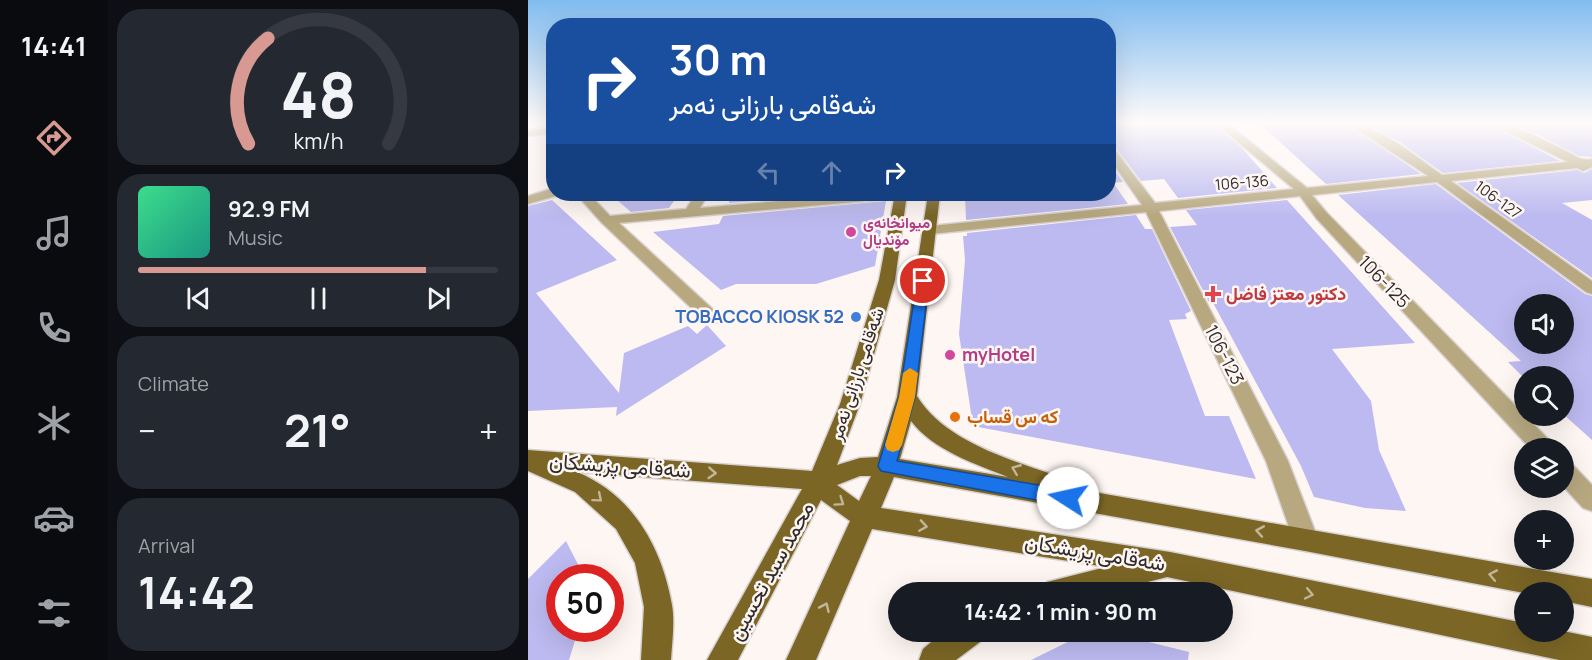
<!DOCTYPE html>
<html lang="en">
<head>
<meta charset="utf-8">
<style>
	:root { --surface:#171b24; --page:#242831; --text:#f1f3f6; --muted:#9ea1a6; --line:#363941; --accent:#d79991 }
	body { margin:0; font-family:Manrope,Vazirmatn,sans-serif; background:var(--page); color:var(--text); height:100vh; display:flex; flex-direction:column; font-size:22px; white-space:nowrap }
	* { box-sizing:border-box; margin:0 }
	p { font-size:20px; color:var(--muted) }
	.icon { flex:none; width:33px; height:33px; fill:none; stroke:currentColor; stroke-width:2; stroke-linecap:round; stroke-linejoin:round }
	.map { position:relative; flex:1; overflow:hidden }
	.panel { display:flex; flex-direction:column; gap:9px; padding:9px; background:#0d0f14; width:420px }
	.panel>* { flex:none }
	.hud { position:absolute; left:18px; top:18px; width:570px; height:183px; border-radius:24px; box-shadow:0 6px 24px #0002; background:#1a4fa0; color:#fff; overflow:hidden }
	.buttons { position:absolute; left:986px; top:294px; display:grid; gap:12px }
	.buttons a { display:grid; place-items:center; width:60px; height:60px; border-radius:50%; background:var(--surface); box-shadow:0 6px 24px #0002; font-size:30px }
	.speed { position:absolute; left:18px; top:564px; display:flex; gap:12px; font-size:30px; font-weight:700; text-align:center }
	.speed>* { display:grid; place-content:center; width:78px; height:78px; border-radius:50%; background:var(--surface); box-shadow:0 6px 24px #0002; line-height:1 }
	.speed .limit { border:9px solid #d22; background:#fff; color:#111 }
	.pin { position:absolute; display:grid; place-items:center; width:51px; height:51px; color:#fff; margin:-26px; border:3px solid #fff; border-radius:50%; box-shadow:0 2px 6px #0007 }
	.me { position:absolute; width:66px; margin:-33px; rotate:280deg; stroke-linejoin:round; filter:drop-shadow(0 0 4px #0008) }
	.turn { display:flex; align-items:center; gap:21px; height:126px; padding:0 24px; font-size:27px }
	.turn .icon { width:78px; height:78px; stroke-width:2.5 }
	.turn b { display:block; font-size:42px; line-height:51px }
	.lanes { display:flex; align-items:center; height:57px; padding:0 24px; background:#0003; justify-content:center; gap:30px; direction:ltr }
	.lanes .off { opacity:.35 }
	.big { font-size:45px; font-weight:700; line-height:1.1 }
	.panel .tile { flex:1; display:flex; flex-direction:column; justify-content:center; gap:9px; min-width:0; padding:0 21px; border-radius:24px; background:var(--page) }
	.panel .dial { align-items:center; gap:0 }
	.dial svg { height:156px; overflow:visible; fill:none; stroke:var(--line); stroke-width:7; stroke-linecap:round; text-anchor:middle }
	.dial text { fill:var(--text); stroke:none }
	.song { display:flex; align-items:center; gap:18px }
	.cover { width:72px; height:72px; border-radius:9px; background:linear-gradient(135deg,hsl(150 70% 55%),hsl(170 70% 35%)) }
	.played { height:6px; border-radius:3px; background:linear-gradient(90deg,var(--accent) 80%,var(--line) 80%) }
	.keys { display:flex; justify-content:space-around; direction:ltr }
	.heat { display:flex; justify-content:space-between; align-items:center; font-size:33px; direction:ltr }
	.trip { position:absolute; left:360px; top:582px; width:345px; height:60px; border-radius:30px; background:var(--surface); box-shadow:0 6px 24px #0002; font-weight:700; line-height:60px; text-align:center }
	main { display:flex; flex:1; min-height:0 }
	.tab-bar { display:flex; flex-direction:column; width:108px; justify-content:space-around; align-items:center; background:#090b0e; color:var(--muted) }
	.tab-bar .icon { width:42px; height:42px }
	.tab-bar .on { color:var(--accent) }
	.tab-bar b { font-size:27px; color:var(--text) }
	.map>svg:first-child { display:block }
	.building { fill:#bdbaf1; fill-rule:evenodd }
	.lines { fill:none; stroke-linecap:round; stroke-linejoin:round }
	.minor-casing { stroke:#d9d1cf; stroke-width:3 }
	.major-casing { stroke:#d9d1cf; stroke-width:3 }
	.minor { fill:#b7a880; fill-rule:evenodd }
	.major { fill:#7b6626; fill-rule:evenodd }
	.oneway { stroke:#c3b597 }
	.route { fill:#1a73e8; stroke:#114b97; stroke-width:1.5 }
	.slow { fill:#f59e0b }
	.hotel-dot { fill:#d1479c; stroke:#fef6f3; stroke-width:2 }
	.health-dot { fill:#e0444e; stroke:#fef6f3; stroke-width:2 }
	.shop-dot { fill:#3f7fe0; stroke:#fef6f3; stroke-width:2 }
	.food-dot { fill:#e8710a; stroke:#fef6f3; stroke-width:2 }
	.labels { text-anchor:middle; stroke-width:5; stroke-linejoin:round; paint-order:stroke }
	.far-street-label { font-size:15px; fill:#2e2a29; stroke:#fef6f3 }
	.far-hotel-label { font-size:15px; font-weight:bold; fill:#b23c85; stroke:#fef6f3; text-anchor:start }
	.street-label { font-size:18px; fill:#2e2a29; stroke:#fef6f3 }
	.health-label { font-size:18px; font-weight:bold; fill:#be3a42; stroke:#fef6f3; text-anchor:start }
	.shop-label { font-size:18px; font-weight:bold; fill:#366cbe; stroke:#fef6f3; text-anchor:end }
	.hotel-label { font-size:18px; font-weight:bold; fill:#b23c85; stroke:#fef6f3; text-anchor:start }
	.food-label { font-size:18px; font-weight:bold; fill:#c56008; stroke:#fef6f3; text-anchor:start }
	.near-street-label { font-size:21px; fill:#2e2a29; stroke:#fef6f3 }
</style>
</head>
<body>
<main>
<nav class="tab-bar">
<b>14:41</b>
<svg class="icon on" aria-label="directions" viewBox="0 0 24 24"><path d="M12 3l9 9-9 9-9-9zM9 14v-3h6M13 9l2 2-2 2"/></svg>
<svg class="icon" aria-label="music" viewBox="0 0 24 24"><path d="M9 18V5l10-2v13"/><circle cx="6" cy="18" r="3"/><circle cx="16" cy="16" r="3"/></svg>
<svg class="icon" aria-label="phone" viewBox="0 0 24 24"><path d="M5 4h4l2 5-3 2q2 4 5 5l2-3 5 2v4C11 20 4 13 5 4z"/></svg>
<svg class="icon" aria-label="climate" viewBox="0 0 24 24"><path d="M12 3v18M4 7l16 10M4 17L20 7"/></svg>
<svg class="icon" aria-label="car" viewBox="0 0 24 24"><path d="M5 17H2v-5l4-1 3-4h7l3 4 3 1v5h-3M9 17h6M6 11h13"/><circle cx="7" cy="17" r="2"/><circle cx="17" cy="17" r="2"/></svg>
<svg class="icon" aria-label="filters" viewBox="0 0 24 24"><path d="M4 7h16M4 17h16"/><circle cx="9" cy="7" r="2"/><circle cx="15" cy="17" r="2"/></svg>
</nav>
<section class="panel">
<div class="tile dial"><svg viewBox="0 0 100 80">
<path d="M14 69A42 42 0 1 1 86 69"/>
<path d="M14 69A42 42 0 0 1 24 15" stroke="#d79991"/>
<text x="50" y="56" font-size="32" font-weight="700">48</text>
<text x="50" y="72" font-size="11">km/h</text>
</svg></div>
<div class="tile">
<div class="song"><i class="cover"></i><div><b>92.9 FM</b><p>Music</p></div></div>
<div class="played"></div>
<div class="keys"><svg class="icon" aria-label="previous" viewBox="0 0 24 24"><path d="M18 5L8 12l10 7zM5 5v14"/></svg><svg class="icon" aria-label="pause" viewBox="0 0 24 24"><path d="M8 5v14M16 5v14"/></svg><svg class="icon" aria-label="next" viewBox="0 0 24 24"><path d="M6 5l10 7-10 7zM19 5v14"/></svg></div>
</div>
<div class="tile"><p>Climate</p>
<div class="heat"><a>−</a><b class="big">21°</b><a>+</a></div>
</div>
<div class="tile"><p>Arrival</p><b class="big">14:42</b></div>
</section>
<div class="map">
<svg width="1064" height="660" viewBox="0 0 1064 660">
	<rect width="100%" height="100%" fill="#fef6f3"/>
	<!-- building -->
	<path class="building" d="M 580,123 L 685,123 L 714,148 L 749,188 L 650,198 L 636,179 L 613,181 L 586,145 L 580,143 Z
		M 731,123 L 817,123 L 893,174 L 798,184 Z
		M 834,123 L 958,123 L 1032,161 L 915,173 L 870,141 Z
		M 980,123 L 1064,123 L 1064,157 L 1051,156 L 1011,135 Z
		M 580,161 L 595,182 L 580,183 Z
		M 1064,169 L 1064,200 L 1034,203 L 1064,220 L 1064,278 L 929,183 L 1049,170 L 1056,173 Z
		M 580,184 L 586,184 L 600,204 L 438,220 L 437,194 L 580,194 Z
		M 908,184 L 1057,294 L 1064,296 L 1064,440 L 1035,414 L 1035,376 L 996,378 L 980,362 L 993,361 L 810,195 ZM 996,304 L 1035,304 L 1035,344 L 996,344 Z
		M 82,194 L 151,194 L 141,208 L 103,212 Z
		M 202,194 L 312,194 L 201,203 Z
		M 24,200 L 89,260 L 8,293 L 91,393 L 96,353 L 160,326 L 169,334 L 179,325 L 198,346 L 88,416 L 89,407 L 0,411 L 0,206 Z
		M 759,200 L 887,343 L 804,349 L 843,401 L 851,450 L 878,511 L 837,508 L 786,497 L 773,466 L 684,301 L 681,302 L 642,227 L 669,225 L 658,210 Z
		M 358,201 L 347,266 L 288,284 L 208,284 L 193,290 L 125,232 L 191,224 L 195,216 Z
		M 608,215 L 617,229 L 624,229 L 663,311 L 657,314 L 659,319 L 641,320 L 677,416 L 701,416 L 728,479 L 445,426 L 431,334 L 437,260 L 435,236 L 439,236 L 439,233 Z
		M 38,541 L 57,578 L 32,578 L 32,628 L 51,628 L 41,660 L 0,660 L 0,579 Z
		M 560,632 L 581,632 L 661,652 L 660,660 L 503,660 Z"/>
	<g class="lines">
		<defs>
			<path id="minor" d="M 687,123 L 699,123 L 779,188 L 900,176 L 819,123 C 848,123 890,158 914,175 L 1040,162 L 960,123 C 986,123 1014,139 1038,151 C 1048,156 1052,161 1064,159 L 1064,167 L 1055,171 L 1049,168 L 923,181 L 1064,281 L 1064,294 L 1058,292 L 909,182 L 784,195 L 799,213 L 1023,442 L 1026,448 L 1002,448 L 789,219 L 772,196 L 631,211 L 760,461 L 790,539 L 786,547 L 777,551 L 768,547 L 738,461 L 618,212 L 403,234 L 396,230 L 403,226 L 614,205 L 580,156 L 580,145 L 584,146 L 627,203 L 766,189 Z
				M 26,127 L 26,133 L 0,136 L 0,130 Z
				M 26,188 L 26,194 L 31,195 L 0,204 L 0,196 Z
				M 48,194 L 61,194 L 82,216 L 158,209 L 168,194 L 180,194 L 172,208 L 332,194 L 376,194 L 370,198 L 91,223 L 190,314 L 193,318 L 190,322 L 178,322 L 74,223 Z
				M 1035,461 L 1043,463 L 1064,485 L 1064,511 L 1055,508 L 1035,486 Z"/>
			<path id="major" d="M 367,194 L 379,194 L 367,280 L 332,404 L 309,465 L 332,458 L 350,457 L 369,397 L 400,194 L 412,194 L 389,396 C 420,447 499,464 552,484 L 554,490 L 1064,579 L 1064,607 L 1035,601 L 1035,592 L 996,593 L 777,551 L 366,477 L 353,508 L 642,552 L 996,623 L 996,632 L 1035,631 L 1064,637 L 1064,660 L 1031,660 L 639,577 L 581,592 L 515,592 L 519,582 L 578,567 L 344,529 L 288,660 L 258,660 L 322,521 L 293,500 L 210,660 L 179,660 L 274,489 L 49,472 C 105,495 134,548 144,605 C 147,622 144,642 143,660 L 113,660 L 116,607 L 107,563 L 88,529 L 47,492 L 0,471 L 0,450 L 284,471 L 312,404 L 351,280 ZM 383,421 C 405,450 447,464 480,477 L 372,459 ZM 332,476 L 343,476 L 331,501 L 309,485 Z
				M 415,632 L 457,632 L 452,642 L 428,660 L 391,660 L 395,649 Z"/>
		</defs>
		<!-- minor casing -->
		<use href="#minor" class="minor-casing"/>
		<!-- major casing -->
		<use href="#major" class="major-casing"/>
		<!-- minor -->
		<use href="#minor" class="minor"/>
		<!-- major -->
		<use href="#major" class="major"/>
	</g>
	<!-- one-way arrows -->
	<defs><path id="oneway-chevron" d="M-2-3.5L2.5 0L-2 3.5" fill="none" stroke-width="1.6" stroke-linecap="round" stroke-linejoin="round" transform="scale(1.5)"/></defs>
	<g class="oneway">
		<use href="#oneway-chevron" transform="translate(488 469) rotate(-158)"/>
		<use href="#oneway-chevron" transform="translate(184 473) rotate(4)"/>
		<use href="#oneway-chevron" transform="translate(70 498) rotate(40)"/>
		<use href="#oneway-chevron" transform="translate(312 502) rotate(35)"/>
		<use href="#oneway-chevron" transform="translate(395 526) rotate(9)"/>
		<use href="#oneway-chevron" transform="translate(732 531) rotate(-170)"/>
		<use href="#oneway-chevron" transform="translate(965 575) rotate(-169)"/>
		<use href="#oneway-chevron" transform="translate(781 594) rotate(12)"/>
		<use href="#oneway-chevron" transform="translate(297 607) rotate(-66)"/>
	</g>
	<!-- sky -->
	<linearGradient id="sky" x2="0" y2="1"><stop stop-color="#81bcf0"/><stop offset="0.57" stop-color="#fffbfa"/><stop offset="1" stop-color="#fffbfa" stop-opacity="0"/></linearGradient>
	<rect width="1064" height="216" fill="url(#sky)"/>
	<!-- route -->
	<path class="route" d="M 395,278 L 401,281 L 387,397 L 369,461 L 540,490 L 547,492 L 549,498 L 547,504 L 540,506 L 353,471 L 350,466 L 371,397 L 389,281 Z"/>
	<!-- slow -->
	<path class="slow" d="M 382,368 L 390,373 L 387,397 L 374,445 L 371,450 L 365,452 L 359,450 L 357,445 L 371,397 L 375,373 Z"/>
	<!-- markers -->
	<g class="hotel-dot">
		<circle cx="323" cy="232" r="6"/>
		<circle cx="422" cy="355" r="6"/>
	</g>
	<path class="health-dot" d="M682 285h6v6h6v6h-6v6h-6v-6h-6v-6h6z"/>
	<circle class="shop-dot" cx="328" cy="317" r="6"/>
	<circle class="food-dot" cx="427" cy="417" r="6"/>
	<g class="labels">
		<!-- far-street labels -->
		<g class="far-street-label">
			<text transform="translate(714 183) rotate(-5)" y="5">106-136</text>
			<text transform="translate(970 200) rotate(36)" y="5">106-127</text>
		</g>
		<!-- far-hotel labels -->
		<g class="far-hotel-label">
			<text x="335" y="228">میوانخانەی<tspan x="335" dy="17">مۆندیال</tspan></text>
		</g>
		<!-- street labels -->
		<g class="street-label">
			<text transform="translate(856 282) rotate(46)" y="6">106-125</text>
			<text transform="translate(696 355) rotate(63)" y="6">106-123</text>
			<text transform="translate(329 374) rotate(-72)" y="6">شەقامی بارزانی نەمر</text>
		</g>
		<!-- health labels -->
		<g class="health-label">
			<text x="698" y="300">دكتور معتز فاضل</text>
		</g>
		<!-- shop labels -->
		<g class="shop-label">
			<text x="316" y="323">TOBACCO KIOSK 52</text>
		</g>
		<!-- hotel labels -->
		<g class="hotel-label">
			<text x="434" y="361">myHotel</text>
		</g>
		<!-- food labels -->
		<g class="food-label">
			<text x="439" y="423">كه س قساب</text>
		</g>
		<!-- near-street labels -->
		<g class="near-street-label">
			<text transform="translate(92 466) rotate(4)" y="7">شەقامی پزیشکان</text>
			<text transform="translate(567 553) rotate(9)" y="7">شەقامی پزیشکان</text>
			<text transform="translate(243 571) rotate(-61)" y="7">محمد سید تحسین</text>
		</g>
	</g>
</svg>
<div class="buttons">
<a><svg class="icon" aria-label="sound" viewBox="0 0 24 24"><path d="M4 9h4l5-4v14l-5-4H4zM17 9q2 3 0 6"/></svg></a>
<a><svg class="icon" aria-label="search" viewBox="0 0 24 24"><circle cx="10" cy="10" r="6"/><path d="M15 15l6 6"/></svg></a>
<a><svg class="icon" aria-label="layers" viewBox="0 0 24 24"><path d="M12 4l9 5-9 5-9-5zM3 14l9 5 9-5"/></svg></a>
<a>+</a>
<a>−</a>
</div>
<div class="speed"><div class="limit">50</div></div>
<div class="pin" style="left:395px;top:281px;background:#d93025"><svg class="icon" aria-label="arrive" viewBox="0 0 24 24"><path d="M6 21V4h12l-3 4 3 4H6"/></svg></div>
<svg class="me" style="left:540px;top:498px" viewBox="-20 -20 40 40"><circle r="19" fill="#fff"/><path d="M0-13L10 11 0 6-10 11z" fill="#1a73e8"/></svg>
<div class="trip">14:42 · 1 min · 90 m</div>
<div class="hud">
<div class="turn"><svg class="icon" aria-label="right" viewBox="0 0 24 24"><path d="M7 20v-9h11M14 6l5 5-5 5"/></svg><div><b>30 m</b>شەقامی بارزانی نەمر</div></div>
<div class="lanes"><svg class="icon off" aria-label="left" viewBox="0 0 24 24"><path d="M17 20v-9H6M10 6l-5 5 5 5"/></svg><svg class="icon off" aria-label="ahead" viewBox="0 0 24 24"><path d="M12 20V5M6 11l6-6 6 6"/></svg><svg class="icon" aria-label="right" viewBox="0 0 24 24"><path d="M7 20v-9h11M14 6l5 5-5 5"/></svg></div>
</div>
</div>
</main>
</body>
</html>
